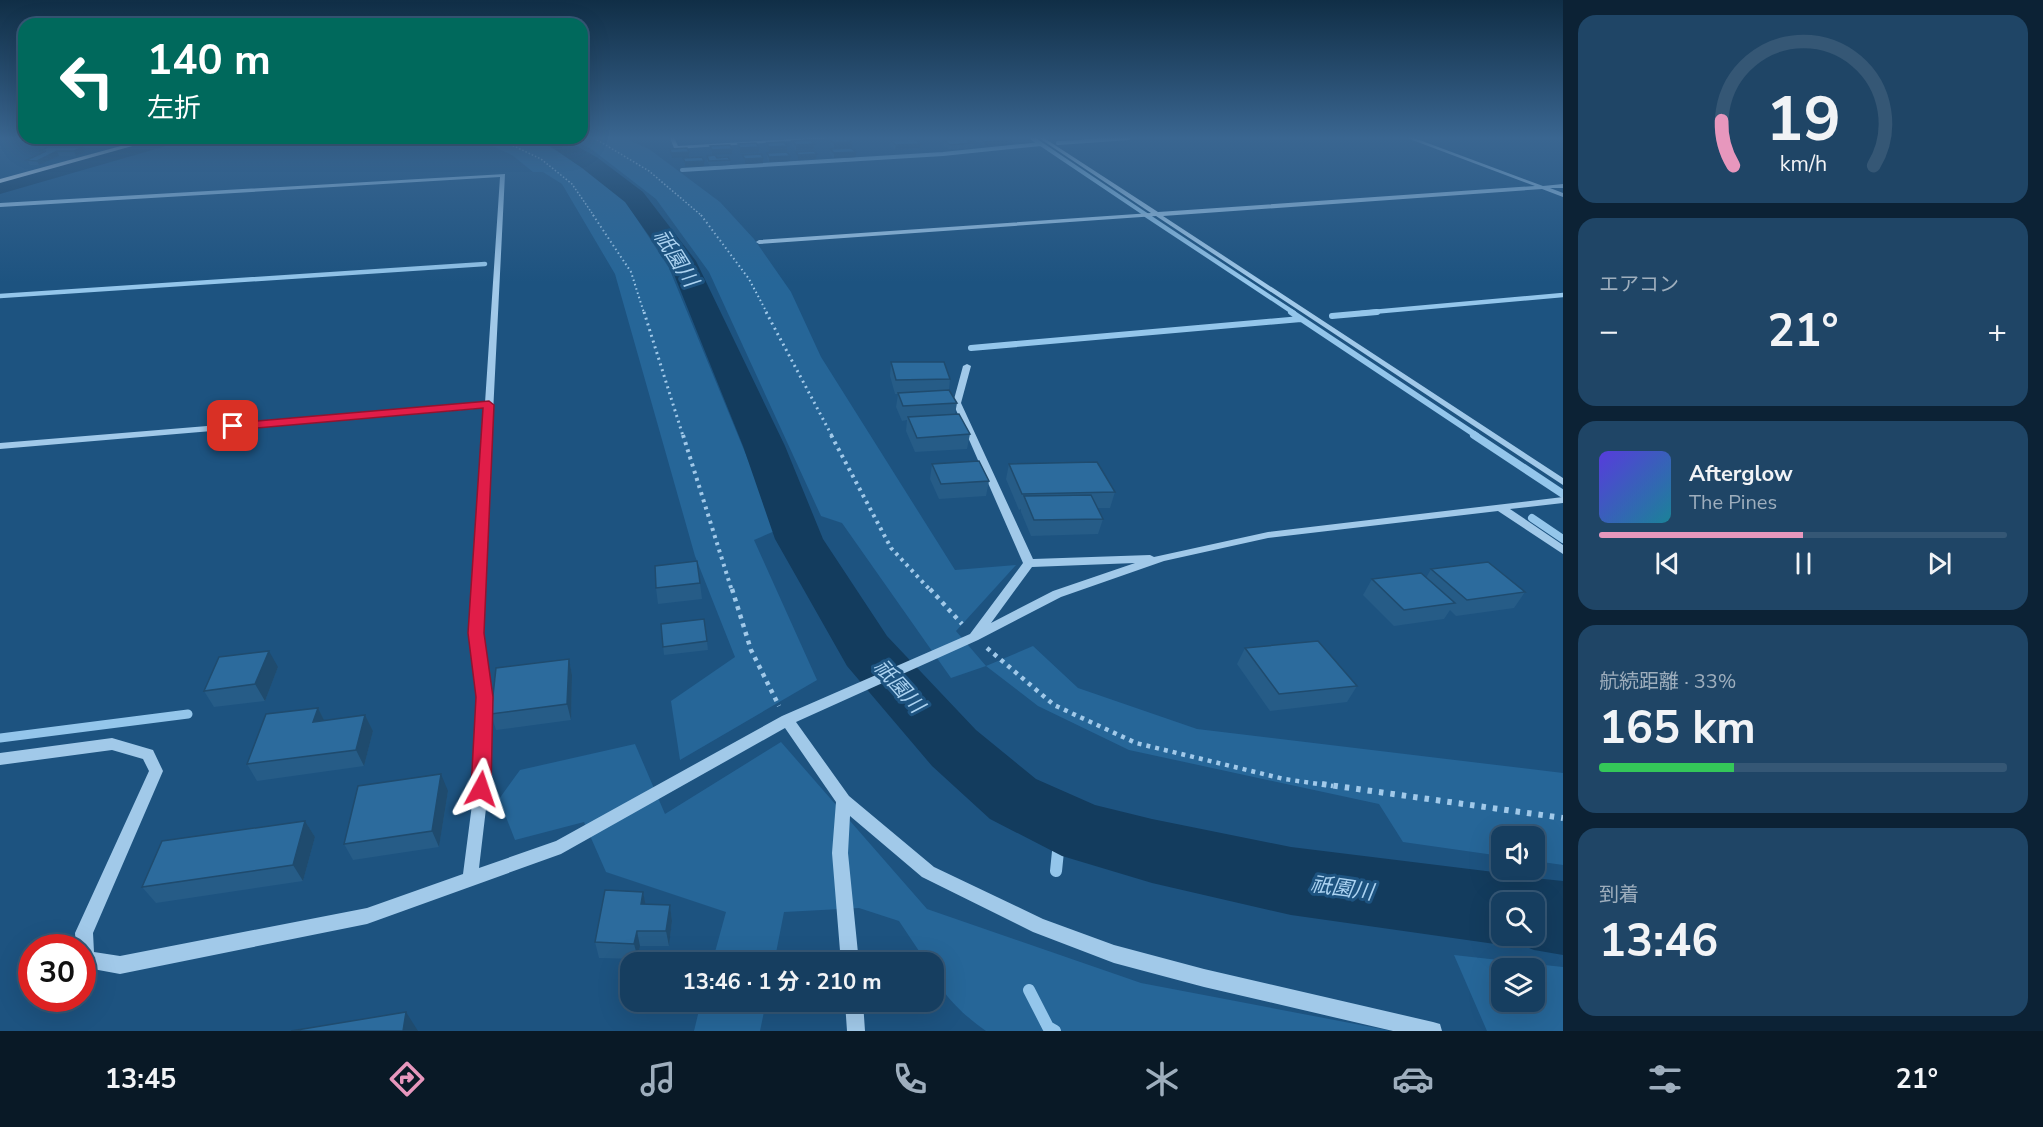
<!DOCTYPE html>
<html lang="ja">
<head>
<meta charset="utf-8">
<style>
	:root { --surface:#163e60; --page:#1f4566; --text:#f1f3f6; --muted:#9eaebd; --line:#355775; --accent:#e797bd }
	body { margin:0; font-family:"Nunito Sans","Noto Sans JP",sans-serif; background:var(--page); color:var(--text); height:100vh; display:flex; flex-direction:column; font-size:22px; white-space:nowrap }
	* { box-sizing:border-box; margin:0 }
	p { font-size:20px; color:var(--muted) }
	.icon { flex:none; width:33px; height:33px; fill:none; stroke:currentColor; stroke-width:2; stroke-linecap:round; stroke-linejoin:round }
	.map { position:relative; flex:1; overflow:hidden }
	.details { display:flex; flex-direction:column; gap:15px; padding:15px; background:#0c2235; width:480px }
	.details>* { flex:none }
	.top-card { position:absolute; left:18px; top:18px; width:570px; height:126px; border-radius:18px; box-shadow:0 6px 24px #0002,0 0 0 2px var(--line); background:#00695c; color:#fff; overflow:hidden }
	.tools { position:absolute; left:1491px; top:826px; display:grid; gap:12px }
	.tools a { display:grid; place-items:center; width:54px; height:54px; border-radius:12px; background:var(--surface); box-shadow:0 6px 24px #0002,0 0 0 2px var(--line); font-size:30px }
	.speed { position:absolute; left:18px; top:934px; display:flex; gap:12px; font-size:30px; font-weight:700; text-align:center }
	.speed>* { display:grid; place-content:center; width:78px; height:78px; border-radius:50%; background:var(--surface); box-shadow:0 6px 24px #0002,0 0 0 2px var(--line); line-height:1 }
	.speed .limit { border:9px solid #d22; background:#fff; color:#111 }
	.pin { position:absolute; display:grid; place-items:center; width:51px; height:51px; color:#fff; margin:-26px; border-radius:12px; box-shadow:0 3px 9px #0006 }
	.me { position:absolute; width:66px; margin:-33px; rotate:5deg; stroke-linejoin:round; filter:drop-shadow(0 0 4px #0008) }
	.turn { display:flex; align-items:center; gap:21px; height:126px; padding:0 30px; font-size:27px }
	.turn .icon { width:78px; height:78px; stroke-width:2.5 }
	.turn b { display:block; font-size:42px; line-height:51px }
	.big { font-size:45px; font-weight:700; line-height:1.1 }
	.details .tile { flex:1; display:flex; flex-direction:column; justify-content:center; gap:9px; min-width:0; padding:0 21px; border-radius:18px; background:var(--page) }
	.details .dial { align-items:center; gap:0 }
	.dial svg { height:156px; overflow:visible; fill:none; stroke:var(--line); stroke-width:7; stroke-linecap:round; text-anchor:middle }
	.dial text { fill:var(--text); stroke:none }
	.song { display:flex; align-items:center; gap:18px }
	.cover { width:72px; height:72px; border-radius:9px; background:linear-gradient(135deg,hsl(250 70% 55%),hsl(190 70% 35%)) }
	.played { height:6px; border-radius:3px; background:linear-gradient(90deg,var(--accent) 50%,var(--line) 50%) }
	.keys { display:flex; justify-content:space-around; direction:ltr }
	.heat { display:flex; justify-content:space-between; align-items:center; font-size:33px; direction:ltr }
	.charge { height:9px; border-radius:4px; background:linear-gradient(90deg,#34c759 33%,var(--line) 0) }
	.trip { position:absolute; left:620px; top:952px; width:324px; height:60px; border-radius:18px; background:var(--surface); box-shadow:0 6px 24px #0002,0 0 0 2px var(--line); font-weight:700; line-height:60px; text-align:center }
	.menu { display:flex; height:96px; justify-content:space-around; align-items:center; background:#091926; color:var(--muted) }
	.menu .icon { width:42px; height:42px }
	.menu .active { color:var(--accent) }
	.menu b { font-size:27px; color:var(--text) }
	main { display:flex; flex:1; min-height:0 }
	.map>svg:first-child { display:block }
	.green { fill:#266698; fill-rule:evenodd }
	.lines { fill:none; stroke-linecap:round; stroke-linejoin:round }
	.stream-far5 { stroke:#94c6eb; stroke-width:4 }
	.stream-far4 { stroke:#94c6eb; stroke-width:4.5 }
	.stream-far3 { stroke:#94c6eb; stroke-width:6 }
	.stream-far2 { stroke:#94c6eb; stroke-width:8 }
	.stream-far1 { stroke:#94c6eb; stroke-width:9 }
	.stream { stroke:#94c6eb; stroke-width:12 }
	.river { fill:#133c5e; fill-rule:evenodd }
	.path-far5 { stroke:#a1c9e9; stroke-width:1.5; stroke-dasharray:1.5 2; stroke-linecap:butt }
	.path-far4 { stroke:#a1c9e9; stroke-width:2; stroke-dasharray:1.5 3; stroke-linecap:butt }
	.path-far3 { stroke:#a1c9e9; stroke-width:3; stroke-dasharray:2 4; stroke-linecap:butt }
	.path-far2 { stroke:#a1c9e9; stroke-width:4; stroke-dasharray:3 4.5; stroke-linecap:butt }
	.path-far1 { stroke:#a1c9e9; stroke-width:4.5; stroke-dasharray:4 5; stroke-linecap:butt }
	.path { stroke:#a1c9e9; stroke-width:6; stroke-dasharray:4.5 7; stroke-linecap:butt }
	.minor { fill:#a1c9e9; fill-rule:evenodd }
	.major { fill:#e3f1fe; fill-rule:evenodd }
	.wall { fill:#265c87 }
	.shaded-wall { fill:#1f4b6e }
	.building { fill:#2c6b9d; stroke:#1f4b6e; stroke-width:1.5 }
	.route { fill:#e11d48; stroke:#92132f; stroke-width:1.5 }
	.labels { text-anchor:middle; stroke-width:6; stroke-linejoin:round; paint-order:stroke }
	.water-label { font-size:21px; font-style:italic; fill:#acd3f1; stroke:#1d5380 }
</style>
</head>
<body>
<main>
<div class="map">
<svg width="1563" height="1031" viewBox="0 0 1563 1031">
	<rect width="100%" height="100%" fill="#1d5380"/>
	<!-- green -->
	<path class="green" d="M 475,138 L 530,138 L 565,154 L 622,196 L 669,268 L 777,530 L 754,540 L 817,680 L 680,760 L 671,701 L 735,657 L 695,556 L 615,274 L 562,184 L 543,172 L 533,172 L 512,155 Z
		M 567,138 L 624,138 L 649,149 L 720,202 L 754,239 L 791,292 L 821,357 L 955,570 L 1016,565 L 956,631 L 986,666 L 1033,646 L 1078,688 L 1197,729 L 1563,773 L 1563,865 L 1535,861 L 1534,837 L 1502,837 L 1501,856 L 1403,842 L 1379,804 L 1129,750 L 1038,706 L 986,666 L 951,678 L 842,523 L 821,516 L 709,272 L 656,199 L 590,148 Z
		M 781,742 L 927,909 L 1141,983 L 1392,1031 L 986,1031 C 966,1017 933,989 933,963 L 927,963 L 899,921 L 859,908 L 784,912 L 774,963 L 712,963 L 726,912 L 606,872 L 584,822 L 515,840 L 499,799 L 520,770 L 635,744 L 665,814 Z
		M 1454,955 L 1563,967 L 1563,1031 L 1487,1031 ZM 1502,969 L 1534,969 L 1534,1002 L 1502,1002 Z
		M 701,1002 L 766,1002 L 760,1031 L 694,1031 Z"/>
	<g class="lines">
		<!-- stream-far5 -->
		<path class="stream-far5" d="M 1032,138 L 1148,216
			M 1058,143 L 1129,138
			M 177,144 L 293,138
			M 682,170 L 943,154 L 1041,144"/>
		<!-- stream-far4 -->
		<path class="stream-far4" d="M 1146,215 L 1294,313
			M 0,296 L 485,264
			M 1361,313 L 1563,295"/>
		<!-- stream-far3 -->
		<path class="stream-far3" d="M 1291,312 L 1477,436
			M 1332,316 L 1377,312
			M 971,348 L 1301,319"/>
		<!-- stream-far2 -->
		<path class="stream-far2" d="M 1474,435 L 1563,494
			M 1532,518 L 1563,539"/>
		<!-- stream-far1 -->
		<path class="stream-far1" d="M 0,738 L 188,714"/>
		<!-- stream -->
		<path class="stream" d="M 1056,871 L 1061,822
			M 1029,990 L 1048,1027 L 1055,1031"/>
		<!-- river -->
		<path class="river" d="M 150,138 L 183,138 L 180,142 L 0,194 L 0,180 Z
			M 538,138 L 563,138 L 598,158 L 643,192 L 696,261 L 785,446 L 823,539 L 887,636 L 976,730 L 1036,779 L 1095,805 L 1152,819 L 1291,847 L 1502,873 L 1524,882 L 1534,878 L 1563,881 L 1563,955 L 1534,950 L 1511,941 L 1502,945 L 1291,915 L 1152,883 L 1062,856 L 990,819 L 932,766 L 847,666 L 775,539 L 743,446 L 671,267 L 625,202 L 582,168 ZM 1502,903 L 1534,903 L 1534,936 L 1502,936 Z"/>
		<!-- path-far5 -->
		<path class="path-far5" d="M 497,138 L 541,159 L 572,184 L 594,216
			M 594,138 L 649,171 L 702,216"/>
		<!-- path-far4 -->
		<path class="path-far4" d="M 593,215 L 631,272 L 644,313
			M 701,215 L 749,279 L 767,313"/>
		<!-- path-far3 -->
		<path class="path-far3" d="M 644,312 L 683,436
			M 766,312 L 832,436"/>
		<!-- path-far2 -->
		<path class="path-far2" d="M 683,435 L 732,591
			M 831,435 L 891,548 L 931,591"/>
		<!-- path-far1 -->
		<path class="path-far1" d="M 732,589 L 751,650 L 779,706
			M 930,589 L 962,624
			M 987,648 L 1054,705 L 1136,743 L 1284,779 L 1333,786"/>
		<!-- path -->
		<path class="path" d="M 1322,784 L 1563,818"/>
		<!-- minor -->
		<path class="minor" d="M 670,138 L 674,138 L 678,146 L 809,138 L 835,138 L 676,149 L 674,148 Z
			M 1039,138 L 1044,138 L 1158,212 L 1535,186 L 1407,138 L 1414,138 L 1543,186 L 1563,184 L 1563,188 L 1550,188 L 1563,193 L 1563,197 L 1542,189 L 1163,216 L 1563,478 L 1563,485 L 1156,216 L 759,244 L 756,242 L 759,240 L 1151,213 Z
			M 505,174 L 482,633 L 491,697 L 491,766 L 479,868 L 556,841 L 782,716 L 970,634 L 1023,563 L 953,403 L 963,366 L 967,364 L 971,366 L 961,403 L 1033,559 L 1150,555 L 1154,557 L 1268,532 L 1563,497 L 1563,503 L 1510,509 L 1563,545 L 1563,554 L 1498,511 L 1268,538 L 1164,561 L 1061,597 L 978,640 L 796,722 L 849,796 L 934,867 L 1043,919 L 1114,945 L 1204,969 L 1433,1022 L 1440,1024 L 1442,1031 L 1393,1031 L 1204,987 L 1114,963 L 1033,932 L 922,877 L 850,816 L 848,853 L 859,963 L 841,963 L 832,853 L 836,802 L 785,728 L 561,854 L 367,924 L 120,974 L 82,967 L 82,948 L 76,948 L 75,933 L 149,771 L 143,759 L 112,750 L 0,765 L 0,753 L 112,738 L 153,750 L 163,771 L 93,933 L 94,952 L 120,956 L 367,908 L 463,874 L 477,766 L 477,697 L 470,633 L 485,408 L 0,449 L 0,443 L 485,403 L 500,177 L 0,207 L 0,203 ZM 1135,563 L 1053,591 L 991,623 L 1032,567 Z
			M 845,1002 L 863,1002 L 865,1031 L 847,1031 Z"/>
		<!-- major -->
		<path class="major" d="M 150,138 L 161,138 L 0,183 L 0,179 Z"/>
	</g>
	<!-- wall -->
	<path class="wall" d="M 70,138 L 112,138 L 90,140 L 91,142 L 83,147 L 85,152 L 76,156 L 59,156 L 39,165 L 30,165 L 27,160 L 41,154 L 39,151 L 56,147 Z
		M 934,138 L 959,138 L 959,139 L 974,143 L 973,148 L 949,149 L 943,145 L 944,140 L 937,141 Z
		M 977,138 L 1004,138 L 1008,140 L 1007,145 L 984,146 L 976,141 Z
		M 1010,138 L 1030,138 L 1030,143 L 1015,144 L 1010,140 Z
		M 1054,138 L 1081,138 L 1081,140 L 1060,141 Z
		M 830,139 L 852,147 L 834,148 L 830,144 Z
		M 890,140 L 920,144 L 920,148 L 895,150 L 890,145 Z
		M 792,141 L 814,149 L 796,150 L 792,146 Z
		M 830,149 L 856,152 L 856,157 L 834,158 L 830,154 Z
		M 767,153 L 790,161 L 769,162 L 767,158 Z
		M 707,156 L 730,160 L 730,165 L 710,166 L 707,161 Z
		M 891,362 L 950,379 L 949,390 L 957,403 L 955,414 L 970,434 L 967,449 L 915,452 L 906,431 L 907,420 L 902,421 L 896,407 L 898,394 L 895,394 L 890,376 Z
		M 932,464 L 989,481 L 986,496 L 939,499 L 930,479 Z
		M 1009,464 L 1115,492 L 1110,508 L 1097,508 L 1103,519 L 1098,534 L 1031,536 L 1021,512 L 1021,509 L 1019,510 L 1006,479 Z
		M 1431,569 L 1525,592 L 1514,608 L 1456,616 L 1450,610 L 1444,619 L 1394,626 L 1363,595 L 1372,579 L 1426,578 Z
		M 700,583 L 702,599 L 658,604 L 656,588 Z
		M 661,624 L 707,641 L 708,650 L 664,655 Z
		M 1245,648 L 1357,686 L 1347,702 L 1270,711 L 1237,664 Z
		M 569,659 L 572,675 L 571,720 L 496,730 L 491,714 Z
		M 278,667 L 265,701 L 214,707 L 204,691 Z
		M 318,708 L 324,720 L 365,715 L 373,731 L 364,766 L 257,781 L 247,764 Z
		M 448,791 L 439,847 L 353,860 L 344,844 Z
		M 305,821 L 315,837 L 303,881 L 156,903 L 142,887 Z
		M 643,892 L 645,904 L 670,905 L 672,921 L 669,946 L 640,946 L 638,959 L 599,958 L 595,942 Z"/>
	<!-- shaded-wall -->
	<path class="shaded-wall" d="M 88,138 L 89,138 L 91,142 L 83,147 L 85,152 L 76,156 L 74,151 L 57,149 L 55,144 Z
		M 1008,140 L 1007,145 L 984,146 L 985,142 Z
		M 852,142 L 852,147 L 834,148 L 834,143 Z
		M 814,144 L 814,149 L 796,150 L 796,145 Z
		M 920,144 L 920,148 L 895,150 L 896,145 Z
		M 787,146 L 787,151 L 769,152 L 769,147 Z
		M 759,147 L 759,152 L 740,153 L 740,148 Z
		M 732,149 L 732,154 L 712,155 L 712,150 Z
		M 57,151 L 59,156 L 39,165 L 37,161 Z
		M 689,152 L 689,157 L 672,158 L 671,153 Z
		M 856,152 L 856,157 L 834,158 L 834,153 Z
		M 817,154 L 816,159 L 798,160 L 798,155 Z
		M 790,156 L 790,161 L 769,162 L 769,157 Z
		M 763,158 L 763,163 L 745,164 L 745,159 Z
		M 704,161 L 704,166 L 685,167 L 685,162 Z
		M 269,651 L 278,667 L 265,701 L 255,684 Z
		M 569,659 L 572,675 L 571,720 L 567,704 Z
		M 318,708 L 326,724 L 313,722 Z
		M 365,715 L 373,731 L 364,766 L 356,750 Z
		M 441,774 L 448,791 L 439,847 L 432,831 Z
		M 305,821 L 315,837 L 303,881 L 293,865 Z
		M 643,892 L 646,907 L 641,904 Z
		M 670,905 L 672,921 L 669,946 L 666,931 Z
		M 637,931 L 640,946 L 638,959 L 634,944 Z
		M 406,1012 L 418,1031 L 403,1031 Z"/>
	<!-- building -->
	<path class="building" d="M 88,138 L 81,143 L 55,144 L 63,139 Z
		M 848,138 L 852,142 L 834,143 L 830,139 Z
		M 979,138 L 1004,138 L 1008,140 L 985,142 Z
		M 914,139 L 920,144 L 896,145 L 890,140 Z
		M 967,139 L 974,143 L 950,145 L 944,140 Z
		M 811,140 L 814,144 L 796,145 L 792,141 Z
		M 784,142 L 787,146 L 769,147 L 767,143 Z
		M 756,143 L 759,147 L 740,148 L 738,144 Z
		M 730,145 L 732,149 L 712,150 L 710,146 Z
		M 48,147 L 83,147 L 74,151 L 57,151 L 37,161 L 27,160 L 46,151 L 39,151 Z
		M 687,148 L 689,152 L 671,153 L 670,149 Z
		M 851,148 L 856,152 L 834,153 L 830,149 Z
		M 814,151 L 817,154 L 798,155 L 796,152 Z
		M 787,152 L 790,156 L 769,157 L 767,153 Z
		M 761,154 L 763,158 L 745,159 L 742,155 Z
		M 715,155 L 717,158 L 728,157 L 730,160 L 709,161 L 707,156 Z
		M 702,157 L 704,161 L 685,162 L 683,158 Z
		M 891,362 L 944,362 L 950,379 L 896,380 Z
		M 949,390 L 957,403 L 903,406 L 898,393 Z
		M 959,414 L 970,434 L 917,438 L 908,417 Z
		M 979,461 L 989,481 L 941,484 L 932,464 Z
		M 1097,462 L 1115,492 L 1022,494 L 1009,464 Z
		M 1091,495 L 1103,519 L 1034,520 L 1024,496 Z
		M 697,561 L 700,583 L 656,588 L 655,566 Z
		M 1488,562 L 1525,592 L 1467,600 L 1431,569 Z
		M 1421,573 L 1455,603 L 1404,610 L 1372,579 Z
		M 704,619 L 707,641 L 663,647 L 661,624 Z
		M 1318,641 L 1357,686 L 1279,694 L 1245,648 Z
		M 269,651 L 255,684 L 204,691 L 219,657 Z
		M 569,659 L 567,704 L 491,714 L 496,668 Z
		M 318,708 L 313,722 L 365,715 L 356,750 L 247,764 L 266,714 Z
		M 441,774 L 432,831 L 344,844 L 358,786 Z
		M 305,821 L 293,865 L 142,887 L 162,841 Z
		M 605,890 L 643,892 L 641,904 L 670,905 L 666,931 L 637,931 L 634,944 L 595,942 Z
		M 406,1012 L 403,1031 L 291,1031 Z"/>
	<!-- sky -->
	<linearGradient id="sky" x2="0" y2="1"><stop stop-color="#102e46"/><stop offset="0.49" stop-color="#3a6691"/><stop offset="1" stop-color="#3a6691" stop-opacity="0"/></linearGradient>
	<rect width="1563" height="282" fill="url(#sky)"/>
	<!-- route -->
	<path class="route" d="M 489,401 L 494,405 L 484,633 L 493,697 L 491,789 L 488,794 L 481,797 L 474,794 L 471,789 L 476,697 L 468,633 L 483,408 L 233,430 L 227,426 L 233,423 Z"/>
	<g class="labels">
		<!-- water labels -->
		<g class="water-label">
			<text transform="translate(676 258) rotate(58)" y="7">祇園川</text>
			<text transform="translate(899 686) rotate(48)" y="7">祇園川</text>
			<text transform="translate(1342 888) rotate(8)" y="7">祇園川</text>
		</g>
	</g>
</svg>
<div class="tools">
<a><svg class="icon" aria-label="sound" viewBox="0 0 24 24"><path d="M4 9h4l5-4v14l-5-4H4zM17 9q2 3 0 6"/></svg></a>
<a><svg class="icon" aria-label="search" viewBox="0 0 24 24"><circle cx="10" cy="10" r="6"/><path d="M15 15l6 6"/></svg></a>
<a><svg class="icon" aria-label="layers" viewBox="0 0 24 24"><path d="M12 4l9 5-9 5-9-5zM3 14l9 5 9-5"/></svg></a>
</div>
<div class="speed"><div class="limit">30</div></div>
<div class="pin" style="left:233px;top:426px;background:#d93025"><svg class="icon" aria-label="arrive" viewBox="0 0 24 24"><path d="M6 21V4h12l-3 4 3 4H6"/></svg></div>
<svg class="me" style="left:481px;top:789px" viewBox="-20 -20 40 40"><path d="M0-17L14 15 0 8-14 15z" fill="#e11d48" stroke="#fff" stroke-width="4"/></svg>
<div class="trip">13:46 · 1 分 · 210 m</div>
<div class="top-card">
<div class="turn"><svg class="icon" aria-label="left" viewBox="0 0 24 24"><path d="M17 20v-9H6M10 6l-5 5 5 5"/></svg><div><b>140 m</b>左折</div></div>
</div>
</div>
<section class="details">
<div class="tile dial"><svg viewBox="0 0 100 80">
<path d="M14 69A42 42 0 1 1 86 69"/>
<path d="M14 69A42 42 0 0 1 8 46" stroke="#e797bd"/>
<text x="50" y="56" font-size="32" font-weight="700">19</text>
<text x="50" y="72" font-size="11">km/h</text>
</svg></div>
<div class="tile"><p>エアコン</p>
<div class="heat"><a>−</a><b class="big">21°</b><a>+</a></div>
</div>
<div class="tile">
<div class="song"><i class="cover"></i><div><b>Afterglow</b><p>The Pines</p></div></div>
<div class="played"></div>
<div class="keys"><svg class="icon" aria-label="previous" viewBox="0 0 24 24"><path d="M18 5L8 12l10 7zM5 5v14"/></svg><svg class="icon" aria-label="pause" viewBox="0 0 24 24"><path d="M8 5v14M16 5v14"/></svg><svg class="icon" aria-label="next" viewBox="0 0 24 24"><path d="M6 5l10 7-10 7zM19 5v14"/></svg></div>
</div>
<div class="tile"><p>航続距離 · 33%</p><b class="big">165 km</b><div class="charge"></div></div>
<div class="tile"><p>到着</p><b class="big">13:46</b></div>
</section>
</main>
<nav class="menu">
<b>13:45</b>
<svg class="icon active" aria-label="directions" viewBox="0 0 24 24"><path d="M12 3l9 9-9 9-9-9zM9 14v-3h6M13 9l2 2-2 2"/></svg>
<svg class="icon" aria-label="music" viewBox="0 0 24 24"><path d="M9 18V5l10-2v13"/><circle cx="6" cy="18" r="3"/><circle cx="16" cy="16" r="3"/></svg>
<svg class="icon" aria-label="phone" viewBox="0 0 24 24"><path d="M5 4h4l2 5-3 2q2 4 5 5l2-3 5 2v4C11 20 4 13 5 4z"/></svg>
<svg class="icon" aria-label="climate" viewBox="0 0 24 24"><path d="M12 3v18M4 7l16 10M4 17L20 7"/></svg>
<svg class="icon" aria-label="car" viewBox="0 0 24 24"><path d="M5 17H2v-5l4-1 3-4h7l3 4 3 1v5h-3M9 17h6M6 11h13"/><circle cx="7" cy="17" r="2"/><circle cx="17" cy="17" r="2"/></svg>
<svg class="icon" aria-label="filters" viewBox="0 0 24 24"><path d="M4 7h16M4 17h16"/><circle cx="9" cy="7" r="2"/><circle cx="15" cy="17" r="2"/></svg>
<b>21°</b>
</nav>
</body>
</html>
